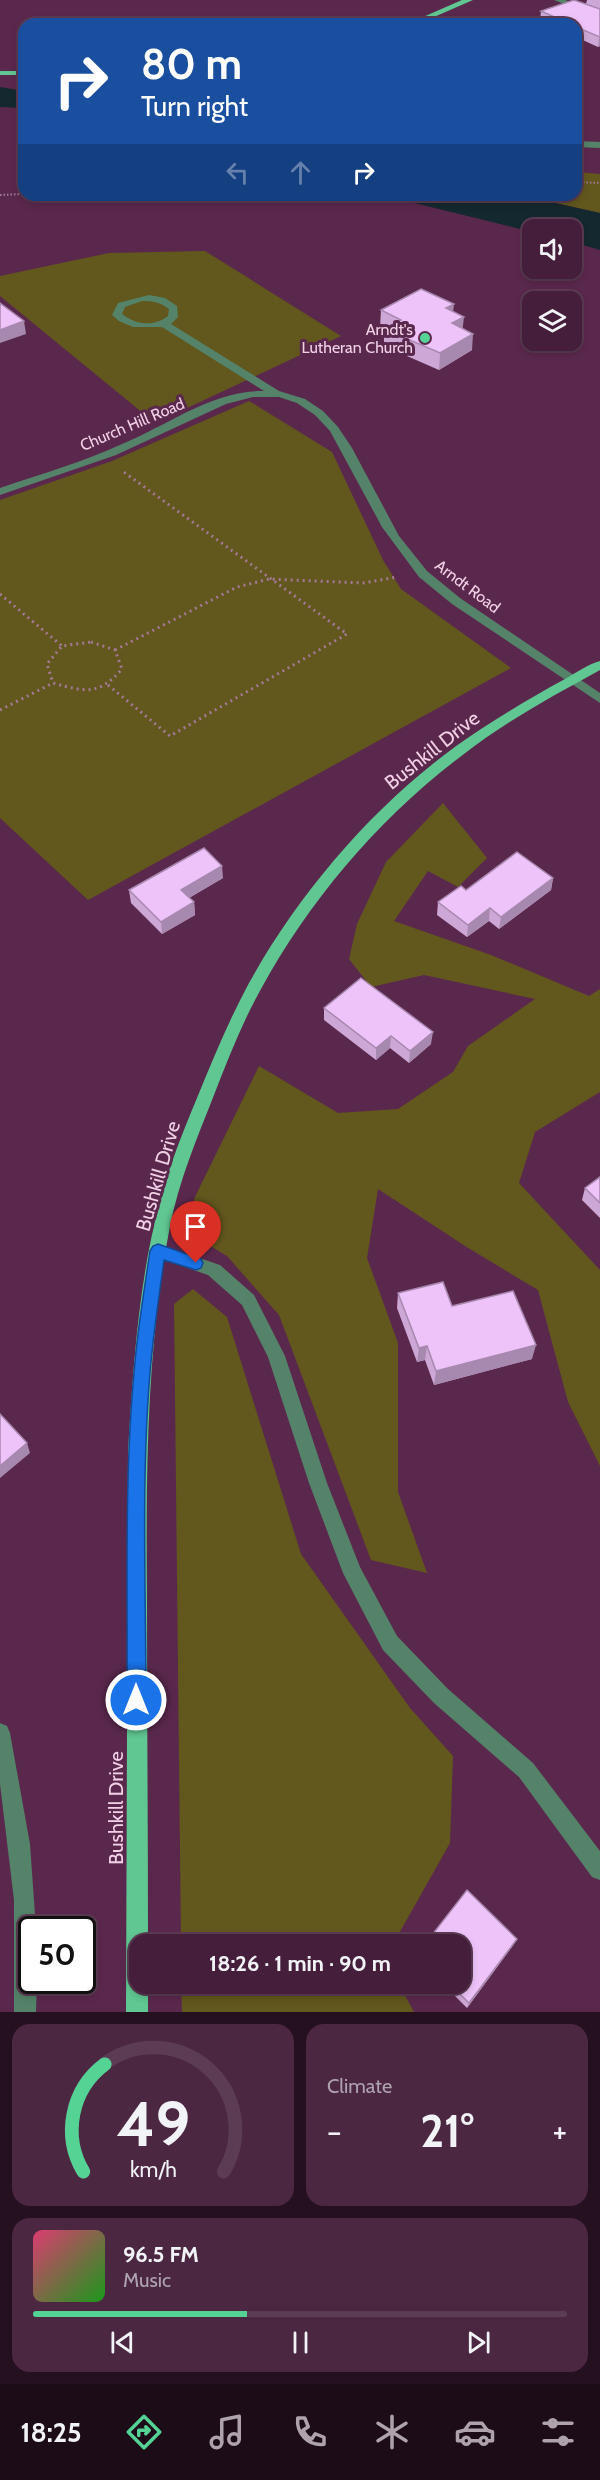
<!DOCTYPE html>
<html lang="en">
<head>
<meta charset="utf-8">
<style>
	:root { --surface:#441e3a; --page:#4b2742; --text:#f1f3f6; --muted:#afa2af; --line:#5c3c54; --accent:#54d395 }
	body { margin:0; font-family:Cabin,sans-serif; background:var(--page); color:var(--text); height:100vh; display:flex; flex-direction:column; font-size:22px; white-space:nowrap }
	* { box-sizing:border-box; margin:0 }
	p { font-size:20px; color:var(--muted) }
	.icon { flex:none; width:33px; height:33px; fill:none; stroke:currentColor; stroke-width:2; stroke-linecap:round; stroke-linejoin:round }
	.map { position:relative; height:2012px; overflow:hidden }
	.drawer { display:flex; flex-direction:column; gap:12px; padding:12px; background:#251020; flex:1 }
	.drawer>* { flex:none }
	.guide { position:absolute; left:18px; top:18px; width:564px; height:183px; border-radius:18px; box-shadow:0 3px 9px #0003,0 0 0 2px var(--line); background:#1a4fa0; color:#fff; overflow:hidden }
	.controls { position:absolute; left:522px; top:219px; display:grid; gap:12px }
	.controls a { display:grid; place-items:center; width:60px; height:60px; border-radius:12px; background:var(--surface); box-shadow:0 3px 9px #0003,0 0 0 2px var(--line); font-size:30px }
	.speed { position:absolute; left:18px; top:1916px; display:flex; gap:12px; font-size:30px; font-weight:700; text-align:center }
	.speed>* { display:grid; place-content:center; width:78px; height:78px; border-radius:50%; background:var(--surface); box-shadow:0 3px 9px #0003,0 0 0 2px var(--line); line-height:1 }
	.speed .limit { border:3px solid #111; border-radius:9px; background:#fff; color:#111 }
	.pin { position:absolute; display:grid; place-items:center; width:51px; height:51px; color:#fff; margin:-62px -26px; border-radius:50% 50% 50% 0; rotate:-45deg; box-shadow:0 0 6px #0007 }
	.pin .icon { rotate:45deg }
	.me { position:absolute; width:66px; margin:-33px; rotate:0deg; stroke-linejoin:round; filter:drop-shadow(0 0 4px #0008) }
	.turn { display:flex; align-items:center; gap:21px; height:126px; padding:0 24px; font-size:27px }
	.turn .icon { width:78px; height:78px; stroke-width:2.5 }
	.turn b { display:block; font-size:42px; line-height:51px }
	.lanes { display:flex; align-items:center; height:57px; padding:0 24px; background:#0003; justify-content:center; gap:30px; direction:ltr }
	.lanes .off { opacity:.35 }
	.big { font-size:45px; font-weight:700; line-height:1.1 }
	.drawer .card { flex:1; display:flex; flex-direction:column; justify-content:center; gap:9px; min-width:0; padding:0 21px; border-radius:18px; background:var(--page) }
	.drawer .dial { align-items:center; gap:0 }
	.dial svg { height:156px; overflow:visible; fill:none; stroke:var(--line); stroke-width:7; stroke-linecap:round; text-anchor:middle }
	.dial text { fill:var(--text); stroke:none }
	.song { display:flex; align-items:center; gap:18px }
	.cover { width:72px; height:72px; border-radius:9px; background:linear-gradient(135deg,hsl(340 70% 55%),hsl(120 70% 35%)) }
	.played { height:6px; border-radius:3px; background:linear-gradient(90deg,var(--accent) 40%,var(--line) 40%) }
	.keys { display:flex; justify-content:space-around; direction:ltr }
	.heat { display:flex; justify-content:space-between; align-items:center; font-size:33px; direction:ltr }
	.drawer .tiles { flex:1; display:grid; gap:12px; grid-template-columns:1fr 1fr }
	.card:last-child { grid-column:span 2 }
	.trip { position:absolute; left:129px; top:1934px; width:342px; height:60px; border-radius:18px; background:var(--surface); box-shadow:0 3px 9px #0003,0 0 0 2px var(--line); font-weight:700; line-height:60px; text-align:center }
	.menu { display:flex; height:96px; justify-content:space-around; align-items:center; background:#1b0c17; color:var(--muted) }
	.menu .icon { width:42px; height:42px }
	.menu .active { color:var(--accent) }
	.menu b { font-size:27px; color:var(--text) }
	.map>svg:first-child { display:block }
	.green { fill:#62571d }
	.water { fill:#14292f }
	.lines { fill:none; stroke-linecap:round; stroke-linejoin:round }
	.path-far1 { stroke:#a37996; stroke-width:2; stroke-dasharray:1.5 2; stroke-linecap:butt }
	.path { stroke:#a37996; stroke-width:3; stroke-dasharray:2 4; stroke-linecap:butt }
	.minor { fill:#548369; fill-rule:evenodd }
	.major { fill:#60c792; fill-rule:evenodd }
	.wall { fill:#cda8d6 }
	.shaded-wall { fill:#a788ae }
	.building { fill:#eec3f9; stroke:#a788ae; stroke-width:1.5 }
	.route { fill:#1a73e8; stroke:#114b97; stroke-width:1.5 }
	.poi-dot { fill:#54d395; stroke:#5b284d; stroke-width:2 }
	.labels { text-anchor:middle; stroke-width:6; stroke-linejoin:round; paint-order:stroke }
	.far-poi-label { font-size:16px; fill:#f1d1e6; stroke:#5b284d; text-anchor:end }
	.far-street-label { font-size:16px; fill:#f1d1e6; stroke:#5b284d }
	.street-label { font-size:20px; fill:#f1d1e6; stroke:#5b284d }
</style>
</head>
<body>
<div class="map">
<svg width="600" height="2012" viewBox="0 0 600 2012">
	<rect width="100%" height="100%" fill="#5b284d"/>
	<!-- green -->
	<path class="green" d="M 576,172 L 600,174 L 600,213 L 520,195 L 576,195 Z
		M 205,251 L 341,336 L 155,423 L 0,296 L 0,276 L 109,253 Z
		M 249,401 L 332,452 L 383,560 L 401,589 L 511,668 L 88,900 L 0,818 L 0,500 L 112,461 Z
		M 443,803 L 487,858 L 458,887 L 428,871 L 394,921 L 491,955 L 589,996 L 600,989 L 600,1092 L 535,1132 L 519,1183 L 600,1270 L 600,1466 L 568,1402 L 538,1290 L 465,1246 L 378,1189 L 367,1258 L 398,1343 L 398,1492 L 427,1573 L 371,1560 L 279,1315 L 227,1256 L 197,1238 L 194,1199 L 259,1066 L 338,1113 L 398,1109 L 453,1072 L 468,1046 L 535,999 L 424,975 L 371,987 L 349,959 L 357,924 L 386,862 Z
		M 193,1289 L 227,1317 L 301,1554 L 410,1708 L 453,1756 L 450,1843 L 393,1944 L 181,1944 L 174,1304 Z
		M 181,1983 L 398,1983 L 414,2012 L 182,2012 Z"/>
	<!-- water -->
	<path class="water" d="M 0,87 L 24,91 L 24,108 L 0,107 Z
		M 382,195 L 520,195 L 600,213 L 600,250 L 572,242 L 572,230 L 532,230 L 532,232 Z"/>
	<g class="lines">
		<!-- path-far1 -->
		<path class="path-far1" d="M 576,182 L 600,183
			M 0,195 L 24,194"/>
		<!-- path -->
		<path class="path" d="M 0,594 L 62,646
			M 91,642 L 115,650 L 122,669 C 98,696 86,692 53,683 L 47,664 L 62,646 Z
			M 115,650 L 237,587 L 269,579 L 363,583 L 397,577
			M 108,685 L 170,736 L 347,634 L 121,470
			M 0,710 L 53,683"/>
		<!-- minor -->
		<path class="minor" d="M 554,0 L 565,0 L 600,13 L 600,18 Z
			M 576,141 L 600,142 L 600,148 L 576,147 Z
			M 149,295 L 165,298 L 177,306 L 178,317 L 171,324 L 279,391 L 305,399 L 323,411 L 338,427 L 352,448 L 399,536 L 427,571 L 460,598 L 600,693 L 600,703 L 452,604 L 419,577 L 382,527 L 330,431 L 315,415 L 297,403 L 279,397 L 253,397 L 226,404 L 116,455 L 0,495 L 0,488 C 41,474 83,462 122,444 C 168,425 213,390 264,391 L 162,327 L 133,327 L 119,321 L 112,315 L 118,303 ZM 142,301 C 153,301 160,302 169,309 L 168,316 C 154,327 136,325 122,314 L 125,307 Z
			M 158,1244 L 220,1265 L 254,1295 L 285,1356 L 327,1483 L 360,1567 L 397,1636 L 448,1689 L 533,1763 L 600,1851 L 600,1880 L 592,1877 L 519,1777 L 434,1703 L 383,1650 L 343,1573 L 309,1483 L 268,1357 L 242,1305 L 208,1275 L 152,1256 L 150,1251 L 152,1246 Z
			M 0,1723 L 7,1726 L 10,1733 L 30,1844 L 36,1929 L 32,1929 L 32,1980 L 37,1980 L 36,2012 L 14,2012 L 14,1900 L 0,1784 Z"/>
		<!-- major -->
		<path class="major" d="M 462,0 L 473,0 L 418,24 L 407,24 Z
			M 0,71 L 24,71 L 24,75 L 0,75 Z
			M 600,661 L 600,670 C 553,696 506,721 464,754 C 382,815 310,899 261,989 C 242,1023 228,1059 214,1095 C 197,1138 179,1181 170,1226 C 146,1350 146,1476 147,1602 C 147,1716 148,1830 148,1944 L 140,1944 L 140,1983 L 148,1983 L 148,2012 L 126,2012 L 128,1451 C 133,1371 138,1287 158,1209 C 167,1171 182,1134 197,1098 C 213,1059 229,1020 249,983 C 304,884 387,790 481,729 C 509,711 537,694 565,679 C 576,673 588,664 600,661 Z"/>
	</g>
	<!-- wall -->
	<path class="wall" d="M 587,0 L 600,0 L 600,46 L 598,47 L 576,37 L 576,24 L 547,24 L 540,21 L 541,11 L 586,4 Z
		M 381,310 L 453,312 L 463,329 L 472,350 L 439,370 L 384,346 L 384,329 L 380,327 Z
		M 223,878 L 189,898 L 194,902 L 195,915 L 162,934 L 131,903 L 129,890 Z
		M 553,878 L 551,890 L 499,929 L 489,921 L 467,937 L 437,915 L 438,902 L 466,890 Z
		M 324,1008 L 431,1044 L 409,1063 L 390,1048 L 376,1060 L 324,1020 Z
		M 600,1177 L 600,1218 L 582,1200 L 585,1188 Z
		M 398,1293 L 452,1306 L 532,1359 L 434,1385 L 425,1360 L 417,1362 L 397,1308 Z
		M 514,1944 L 467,2008 L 442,1983 L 460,1983 Z"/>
	<!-- shaded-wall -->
	<path class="shaded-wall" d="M 600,37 L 600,46 L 598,47 L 599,38 Z
		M 454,304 L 452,321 L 446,308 Z
		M 464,317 L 462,334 L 452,323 Z
		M 24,321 L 26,334 L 0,343 L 0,330 Z
		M 473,334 L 472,350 L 439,370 L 440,353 Z
		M 222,866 L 223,878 L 182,902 L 181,890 Z
		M 553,878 L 551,890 L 499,929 L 501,917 Z
		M 194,902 L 195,915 L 162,934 L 161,922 Z
		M 490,908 L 489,921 L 467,937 L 468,925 Z
		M 433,1032 L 431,1044 L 409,1063 L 410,1051 Z
		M 391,1036 L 390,1048 L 376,1060 L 376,1048 Z
		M 536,1345 L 532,1359 L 434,1385 L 436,1371 Z
		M 427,1346 L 425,1360 L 417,1362 L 419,1348 Z
		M 27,1443 L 30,1453 L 0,1478 L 0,1466 Z
		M 517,1939 L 514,1944 L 467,2008 L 469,2003 Z"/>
	<!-- building -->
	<path class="building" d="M 574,0 L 600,9 L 600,37 L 576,27 L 576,24 L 570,24 L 541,11 Z
		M 421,289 L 454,304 L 446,308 L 464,317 L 452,323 L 473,334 L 440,353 L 384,329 L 401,320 L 381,310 Z
		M 0,303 L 24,321 L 0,330 Z
		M 204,848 L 222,866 L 181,890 L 194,902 L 161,922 L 129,890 Z
		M 517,852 L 553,878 L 501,917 L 490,908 L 468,925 L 438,902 L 461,886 L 466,890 Z
		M 361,978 L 433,1032 L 410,1051 L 391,1036 L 376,1048 L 324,1008 Z
		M 600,1177 L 600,1203 L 585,1188 Z
		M 443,1282 L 452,1306 L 513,1291 L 536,1345 L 436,1371 L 427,1346 L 419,1348 L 398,1293 Z
		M 0,1414 L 27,1443 L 0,1466 Z
		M 467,1890 L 517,1939 L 469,2003 L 449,1983 L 460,1983 L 460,1944 L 425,1944 Z"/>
	<!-- route -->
	<path class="route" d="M 158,1244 L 201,1259 L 203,1263 L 201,1268 L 196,1270 L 164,1260 C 159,1297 153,1335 150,1373 C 141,1481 146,1591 146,1700 L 143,1707 L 136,1710 L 130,1707 L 127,1700 C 128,1592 124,1481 134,1373 C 137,1332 144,1292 150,1251 L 153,1246 Z"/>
	<!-- markers -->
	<circle class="poi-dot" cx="425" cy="338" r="6"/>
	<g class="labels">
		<!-- far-poi labels -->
		<g class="far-poi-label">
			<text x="413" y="335">Arndt's<tspan x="413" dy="18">Lutheran Church</tspan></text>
		</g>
		<!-- far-street labels -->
		<g class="far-street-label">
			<text transform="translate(132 424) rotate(-23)" y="6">Church Hill Road</text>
			<text transform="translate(468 586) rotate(37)" y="6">Arndt Road</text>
		</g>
		<!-- street labels -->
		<g class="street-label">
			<text transform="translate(432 750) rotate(-38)" y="7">Bushkill Drive</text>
			<text transform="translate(158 1176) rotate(-74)" y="7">Bushkill Drive</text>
			<text transform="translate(116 1808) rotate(-90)" y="7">Bushkill Drive</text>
		</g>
	</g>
</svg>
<div class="controls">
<a><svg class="icon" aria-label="sound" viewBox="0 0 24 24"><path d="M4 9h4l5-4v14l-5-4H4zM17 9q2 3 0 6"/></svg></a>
<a><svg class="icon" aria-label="layers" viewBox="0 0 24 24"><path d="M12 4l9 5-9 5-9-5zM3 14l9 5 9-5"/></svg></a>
</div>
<div class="speed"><div class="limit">50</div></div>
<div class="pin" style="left:196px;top:1263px;background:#d93025"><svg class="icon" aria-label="arrive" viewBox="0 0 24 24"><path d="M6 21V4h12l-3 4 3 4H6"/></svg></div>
<svg class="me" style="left:136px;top:1700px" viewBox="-20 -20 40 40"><circle r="17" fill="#1a73e8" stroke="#fff" stroke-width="3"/><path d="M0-11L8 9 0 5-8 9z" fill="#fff"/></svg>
<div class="trip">18:26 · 1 min · 90 m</div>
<div class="guide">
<div class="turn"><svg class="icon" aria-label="right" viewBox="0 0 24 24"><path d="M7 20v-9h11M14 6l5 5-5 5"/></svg><div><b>80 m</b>Turn right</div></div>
<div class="lanes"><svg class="icon off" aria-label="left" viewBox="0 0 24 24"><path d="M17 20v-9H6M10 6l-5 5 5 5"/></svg><svg class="icon off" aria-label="ahead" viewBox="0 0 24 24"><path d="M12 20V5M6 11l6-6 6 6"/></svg><svg class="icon" aria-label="right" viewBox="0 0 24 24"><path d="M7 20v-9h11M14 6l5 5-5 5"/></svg></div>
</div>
</div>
<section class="drawer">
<div class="tiles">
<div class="card dial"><svg viewBox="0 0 100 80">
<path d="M14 69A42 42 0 1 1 86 69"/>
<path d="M14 69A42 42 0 0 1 25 14" stroke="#54d395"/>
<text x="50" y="56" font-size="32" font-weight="700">49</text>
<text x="50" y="72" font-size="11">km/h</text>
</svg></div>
<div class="card"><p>Climate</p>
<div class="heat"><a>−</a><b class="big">21°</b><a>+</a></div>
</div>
<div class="card">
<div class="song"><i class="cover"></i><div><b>96.5 FM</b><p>Music</p></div></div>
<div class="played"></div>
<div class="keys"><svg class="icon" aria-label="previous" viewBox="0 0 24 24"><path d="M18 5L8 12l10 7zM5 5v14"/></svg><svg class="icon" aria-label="pause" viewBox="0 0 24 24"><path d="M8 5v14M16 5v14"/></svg><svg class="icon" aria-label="next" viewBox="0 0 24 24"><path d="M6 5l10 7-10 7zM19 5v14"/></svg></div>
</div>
</div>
</section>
<nav class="menu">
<b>18:25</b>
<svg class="icon active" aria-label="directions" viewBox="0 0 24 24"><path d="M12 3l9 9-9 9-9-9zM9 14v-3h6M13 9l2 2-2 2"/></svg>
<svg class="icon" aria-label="music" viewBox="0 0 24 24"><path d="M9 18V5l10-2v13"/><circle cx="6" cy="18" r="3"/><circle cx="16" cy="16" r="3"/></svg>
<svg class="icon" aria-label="phone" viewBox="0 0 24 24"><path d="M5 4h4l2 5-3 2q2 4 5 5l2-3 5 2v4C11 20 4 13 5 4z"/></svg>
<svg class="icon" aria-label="climate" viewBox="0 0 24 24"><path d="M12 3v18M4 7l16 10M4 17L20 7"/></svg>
<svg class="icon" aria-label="car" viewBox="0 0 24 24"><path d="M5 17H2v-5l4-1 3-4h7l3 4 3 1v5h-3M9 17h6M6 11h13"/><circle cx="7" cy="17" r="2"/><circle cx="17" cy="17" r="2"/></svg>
<svg class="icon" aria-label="filters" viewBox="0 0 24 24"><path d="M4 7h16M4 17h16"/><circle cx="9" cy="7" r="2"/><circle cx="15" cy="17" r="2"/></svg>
</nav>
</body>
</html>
